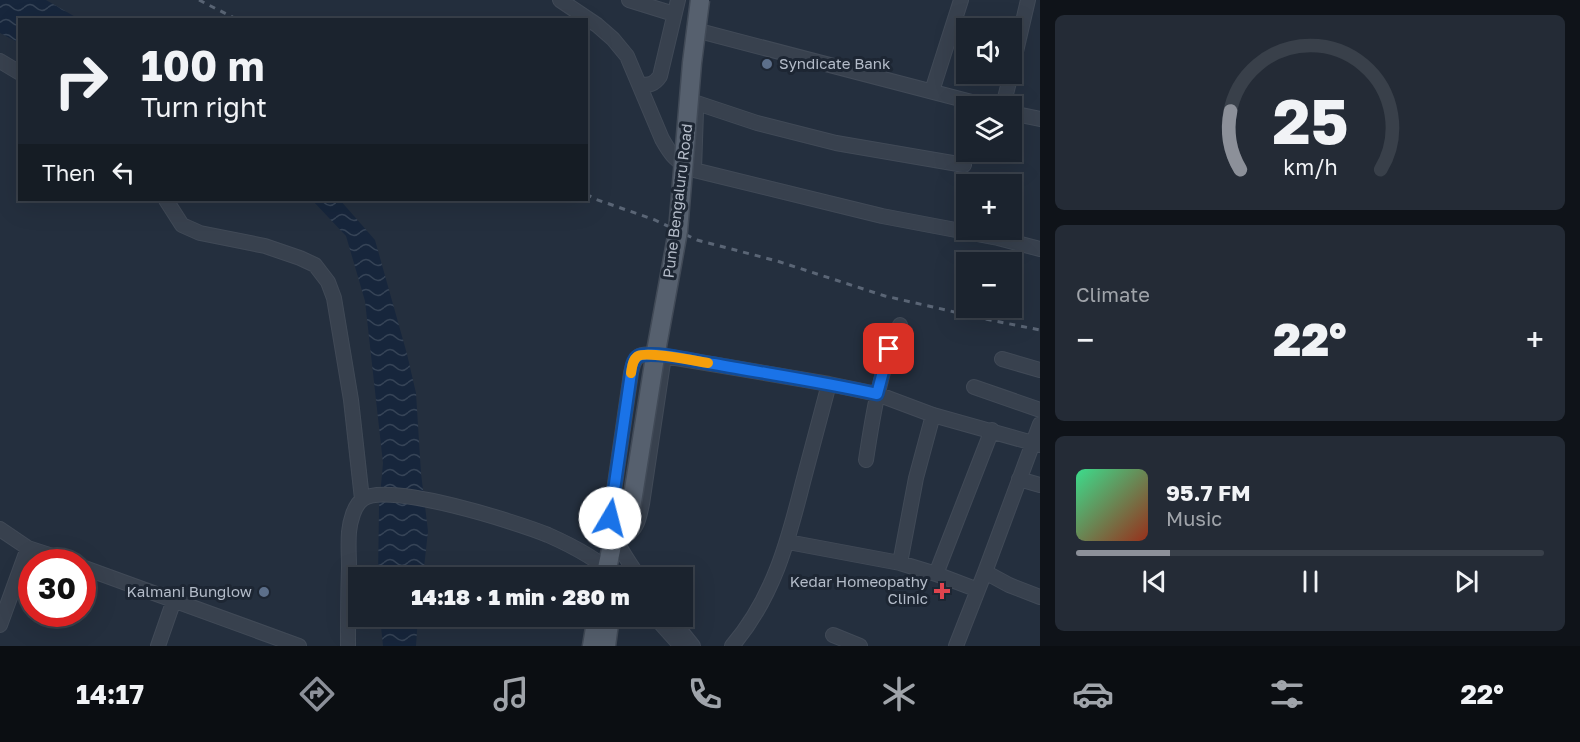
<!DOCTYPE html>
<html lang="en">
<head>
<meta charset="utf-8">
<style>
	:root { --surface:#1b232e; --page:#242b36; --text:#f1f3f6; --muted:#a0a4aa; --line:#39404a; --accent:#8c9099 }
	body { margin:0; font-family:"Golos Text",sans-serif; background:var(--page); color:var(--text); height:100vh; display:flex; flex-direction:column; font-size:22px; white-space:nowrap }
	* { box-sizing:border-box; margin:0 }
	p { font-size:20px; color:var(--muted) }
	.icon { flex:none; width:33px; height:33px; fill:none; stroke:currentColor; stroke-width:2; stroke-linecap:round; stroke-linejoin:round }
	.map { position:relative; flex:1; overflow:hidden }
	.details { display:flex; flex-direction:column; gap:15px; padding:15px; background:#0f1319; width:540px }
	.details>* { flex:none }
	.banner { position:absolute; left:18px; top:18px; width:570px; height:183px; border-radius:0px; box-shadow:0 6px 24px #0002,0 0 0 2px var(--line); background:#1b232e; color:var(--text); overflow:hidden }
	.fabs { position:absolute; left:956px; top:18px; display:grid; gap:12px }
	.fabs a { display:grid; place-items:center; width:66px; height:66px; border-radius:0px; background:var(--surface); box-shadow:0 6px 24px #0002,0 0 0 2px var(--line); font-size:30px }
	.speed { position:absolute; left:18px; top:549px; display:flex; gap:12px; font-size:30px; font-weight:700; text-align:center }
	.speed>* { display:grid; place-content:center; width:78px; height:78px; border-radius:50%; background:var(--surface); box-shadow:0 6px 24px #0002,0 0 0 2px var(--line); line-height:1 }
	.speed .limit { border:9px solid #d22; background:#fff; color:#111 }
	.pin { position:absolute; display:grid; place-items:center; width:51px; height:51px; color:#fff; margin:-26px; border-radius:12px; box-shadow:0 3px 9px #0006 }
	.me { position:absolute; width:66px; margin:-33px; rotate:8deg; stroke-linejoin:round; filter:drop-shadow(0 0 4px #0008) }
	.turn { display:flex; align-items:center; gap:21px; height:126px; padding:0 24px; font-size:27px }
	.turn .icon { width:78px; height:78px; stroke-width:2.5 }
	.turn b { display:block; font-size:42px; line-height:51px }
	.then { display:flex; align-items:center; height:57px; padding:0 24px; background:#0003; gap:12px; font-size:22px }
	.big { font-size:45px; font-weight:800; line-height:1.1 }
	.details .tile { flex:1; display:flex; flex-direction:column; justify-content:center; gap:9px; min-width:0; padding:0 21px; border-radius:9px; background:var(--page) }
	.details .dial { align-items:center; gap:0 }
	.dial svg { height:156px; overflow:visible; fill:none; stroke:var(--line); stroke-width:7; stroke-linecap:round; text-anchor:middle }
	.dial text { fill:var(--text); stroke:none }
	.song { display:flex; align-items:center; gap:18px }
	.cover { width:72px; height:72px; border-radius:9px; background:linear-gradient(135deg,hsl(150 70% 55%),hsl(10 70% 35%)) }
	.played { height:6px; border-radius:3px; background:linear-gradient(90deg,var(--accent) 20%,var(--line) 20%) }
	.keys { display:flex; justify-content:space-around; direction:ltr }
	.heat { display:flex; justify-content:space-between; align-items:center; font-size:33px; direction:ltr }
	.trip { position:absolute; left:348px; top:567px; width:345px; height:60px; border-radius:0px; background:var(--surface); box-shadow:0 6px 24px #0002,0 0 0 2px var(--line); font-weight:800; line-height:60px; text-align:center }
	.tab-bar { display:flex; height:96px; justify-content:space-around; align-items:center; background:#0b0e12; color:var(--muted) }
	.tab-bar .icon { width:42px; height:42px }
	.tab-bar .selected { color:var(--accent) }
	.tab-bar b { font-size:27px; color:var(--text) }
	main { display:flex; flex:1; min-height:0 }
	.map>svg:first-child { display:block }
	.water { fill:url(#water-waves) }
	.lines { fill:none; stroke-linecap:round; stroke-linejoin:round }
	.minor-casing { stroke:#414a57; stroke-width:16 }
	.major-casing { stroke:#414a57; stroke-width:21 }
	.minor { stroke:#38414e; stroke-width:14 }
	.major { stroke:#56606e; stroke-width:18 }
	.rail { stroke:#5a6575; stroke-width:3; stroke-dasharray:6 6; stroke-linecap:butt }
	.major-bridge-casing { stroke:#414a57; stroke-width:21; stroke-linecap:butt }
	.major-bridge { stroke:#56606e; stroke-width:18 }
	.route-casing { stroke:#114b97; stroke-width:15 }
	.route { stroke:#1a73e8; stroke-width:10 }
	.slow { stroke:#f59e0b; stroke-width:10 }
	.service-dot { fill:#5c6f8a; stroke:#1d2633; stroke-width:2 }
	.health-dot { fill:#e0444e; stroke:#1d2633; stroke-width:2 }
	.labels { text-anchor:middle; stroke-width:6; stroke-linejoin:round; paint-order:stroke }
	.poi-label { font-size:15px; fill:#b4bcc9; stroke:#1d2633; text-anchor:end }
	.street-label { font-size:15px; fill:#b4bcc9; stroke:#1d2633 }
</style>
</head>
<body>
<main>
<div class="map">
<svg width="1040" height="646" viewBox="0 0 1040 646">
	<defs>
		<pattern id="water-waves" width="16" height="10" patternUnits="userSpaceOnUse" patternTransform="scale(1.5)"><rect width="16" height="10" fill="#17263c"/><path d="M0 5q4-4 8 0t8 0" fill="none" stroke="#364457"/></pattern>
	</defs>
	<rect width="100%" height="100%" fill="#242f3e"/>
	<!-- water -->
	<path class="water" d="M 0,0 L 46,0 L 79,19 L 20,20 L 19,43 L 0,33 Z
		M 312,200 L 340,200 L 375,240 L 407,354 L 416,393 L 421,473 L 428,531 L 423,577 L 378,577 L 379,507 L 383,463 L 365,301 L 346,236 Z
		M 380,617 L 418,617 L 416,646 L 383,646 Z"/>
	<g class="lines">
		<defs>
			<path id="minor" d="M 560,0 L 597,25 L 613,39 L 627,56 L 662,139 C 671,155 676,162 694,170 L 882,216 L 998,238 L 1040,249
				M 629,0 L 674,14
				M 703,32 L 987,106
				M 0,61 L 20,73
				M 1011,73 L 1028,0
				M 640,85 C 649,85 654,85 660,76 L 678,0
				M 932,91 L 961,0
				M 697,103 L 757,123 L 836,143 L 964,165
				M 1003,106 L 1011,74
				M 1011,113 L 1040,119
				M 694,170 L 696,112
				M 166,200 L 182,225 L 200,233 L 265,246 L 300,258 L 315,265 L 328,282 L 334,298 L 351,400 L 362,499
				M 1002,359 L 1040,370
				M 974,387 L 1040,410
				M 866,460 C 873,414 880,369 900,325
				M 1019,479 L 1040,485
				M 0,529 L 28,548 L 71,562
				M 626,535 C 638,528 639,517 642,504 L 664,356
				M 788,542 L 900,563 L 936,574 L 978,590
				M 900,563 L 916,478 L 933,415
				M 82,567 L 299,646
				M 985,572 L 1009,585 L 1040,597
				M 936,574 L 992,430
				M 639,578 C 628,559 611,540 610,518 L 631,373 C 636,349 643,355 664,356 L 829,384 L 877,394 L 933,415 L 1040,445
				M 654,616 L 681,646
				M 669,616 L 693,646
				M 0,625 L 28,548
				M 833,635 L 860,646
				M 158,646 L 174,600
				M 348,646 C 348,620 348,594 349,568 C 349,556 348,544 349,532 C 350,522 354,505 363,499 C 388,481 519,523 548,535 C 573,546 598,559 618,578
				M 732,646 C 773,598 788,542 803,482 C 812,449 820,417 829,384
				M 956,646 L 985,572 L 1040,424"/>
			<path id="major" d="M 605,578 L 618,517
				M 592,646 L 597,616
				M 606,646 L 610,616"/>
		</defs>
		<!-- minor casing -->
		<use href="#minor" class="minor-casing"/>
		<!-- major casing -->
		<use href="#major" class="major-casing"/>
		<!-- minor -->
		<use href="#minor" class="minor"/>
		<!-- major -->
		<use href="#major" class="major"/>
		<!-- rail -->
		<path class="rail" d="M 199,0 L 238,20
			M 586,194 L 595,199 L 655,220 L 697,240 L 777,261 L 885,296 L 985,319 L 1040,330"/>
		<defs>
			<path id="major-bridge" d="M 629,521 L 655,357 L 678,231 L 692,63 L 700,0"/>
		</defs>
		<!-- major-bridge casing -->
		<use href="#major-bridge" class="major-bridge-casing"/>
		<!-- major-bridge -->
		<use href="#major-bridge" class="major-bridge"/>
	</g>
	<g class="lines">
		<defs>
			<path id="route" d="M 610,518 L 631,373 C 632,366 633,356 642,355 C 662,352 694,361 714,364 C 769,374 823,382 877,394 L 889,349"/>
		</defs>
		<!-- route casing -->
		<use href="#route" class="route-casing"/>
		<!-- route -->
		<use href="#route" class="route"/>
		<!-- slow -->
		<path class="slow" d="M 631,373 C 632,368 632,360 638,356 C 647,351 696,361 708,363"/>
	</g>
	<!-- markers -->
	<g class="service-dot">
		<circle cx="767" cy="64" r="6"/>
		<circle cx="264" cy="592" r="6"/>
	</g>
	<path class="health-dot" d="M939 582h6v6h6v6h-6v6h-6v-6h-6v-6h6z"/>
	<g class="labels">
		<!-- poi labels -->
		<g class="poi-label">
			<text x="779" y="69" text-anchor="start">Syndicate Bank</text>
			<text x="928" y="587">Kedar Homeopathy<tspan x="928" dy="17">Clinic</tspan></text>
			<text x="252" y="597">Kalmani Bunglow</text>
		</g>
		<!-- street labels -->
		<g class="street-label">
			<text transform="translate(678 201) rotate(-83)" y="5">Pune Bengaluru Road</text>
		</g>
	</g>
</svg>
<div class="fabs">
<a><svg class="icon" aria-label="sound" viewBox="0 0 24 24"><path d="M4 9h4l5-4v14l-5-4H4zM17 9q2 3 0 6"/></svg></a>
<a><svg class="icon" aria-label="layers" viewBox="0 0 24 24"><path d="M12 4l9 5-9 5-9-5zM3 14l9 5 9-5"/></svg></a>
<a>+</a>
<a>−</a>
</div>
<div class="speed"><div class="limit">30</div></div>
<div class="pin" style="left:889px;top:349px;background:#d93025"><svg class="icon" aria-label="arrive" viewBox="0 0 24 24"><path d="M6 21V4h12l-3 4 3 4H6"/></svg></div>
<svg class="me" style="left:610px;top:518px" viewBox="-20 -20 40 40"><circle r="19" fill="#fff"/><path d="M0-13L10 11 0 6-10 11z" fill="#1a73e8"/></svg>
<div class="trip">14:18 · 1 min · 280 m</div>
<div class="banner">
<div class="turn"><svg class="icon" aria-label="right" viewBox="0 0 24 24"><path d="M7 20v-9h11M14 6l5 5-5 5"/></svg><div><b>100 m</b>Turn right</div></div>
<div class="then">Then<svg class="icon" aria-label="left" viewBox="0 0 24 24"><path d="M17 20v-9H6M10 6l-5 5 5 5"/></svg></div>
</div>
</div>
<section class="details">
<div class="tile dial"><svg viewBox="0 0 100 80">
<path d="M14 69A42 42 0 1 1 86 69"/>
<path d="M14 69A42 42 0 0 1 9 39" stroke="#8c9099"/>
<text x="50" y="56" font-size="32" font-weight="700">25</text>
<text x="50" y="72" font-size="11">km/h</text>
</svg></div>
<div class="tile"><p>Climate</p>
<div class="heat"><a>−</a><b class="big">22°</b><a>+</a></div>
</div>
<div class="tile">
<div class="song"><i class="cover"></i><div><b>95.7 FM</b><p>Music</p></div></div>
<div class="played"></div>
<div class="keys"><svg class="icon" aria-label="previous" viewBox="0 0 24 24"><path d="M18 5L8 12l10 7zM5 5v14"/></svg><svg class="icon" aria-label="pause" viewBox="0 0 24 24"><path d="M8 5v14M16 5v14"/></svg><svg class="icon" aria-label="next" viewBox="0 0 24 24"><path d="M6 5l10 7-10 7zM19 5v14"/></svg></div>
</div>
</section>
</main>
<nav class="tab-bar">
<b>14:17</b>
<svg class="icon selected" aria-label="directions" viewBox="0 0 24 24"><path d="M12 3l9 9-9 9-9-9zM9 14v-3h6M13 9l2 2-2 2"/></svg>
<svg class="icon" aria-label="music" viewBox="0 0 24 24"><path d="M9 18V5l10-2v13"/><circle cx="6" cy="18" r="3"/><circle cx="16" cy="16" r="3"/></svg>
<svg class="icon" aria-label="phone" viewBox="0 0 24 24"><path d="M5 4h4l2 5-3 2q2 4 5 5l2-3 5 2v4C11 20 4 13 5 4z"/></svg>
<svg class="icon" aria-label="climate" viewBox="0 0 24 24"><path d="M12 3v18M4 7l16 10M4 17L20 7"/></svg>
<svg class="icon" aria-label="car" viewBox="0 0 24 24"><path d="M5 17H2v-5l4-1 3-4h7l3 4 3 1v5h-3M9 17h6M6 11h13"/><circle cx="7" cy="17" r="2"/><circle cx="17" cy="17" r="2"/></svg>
<svg class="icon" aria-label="filters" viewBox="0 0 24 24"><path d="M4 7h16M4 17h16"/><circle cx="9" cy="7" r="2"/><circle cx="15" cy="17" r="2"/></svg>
<b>22°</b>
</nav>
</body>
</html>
